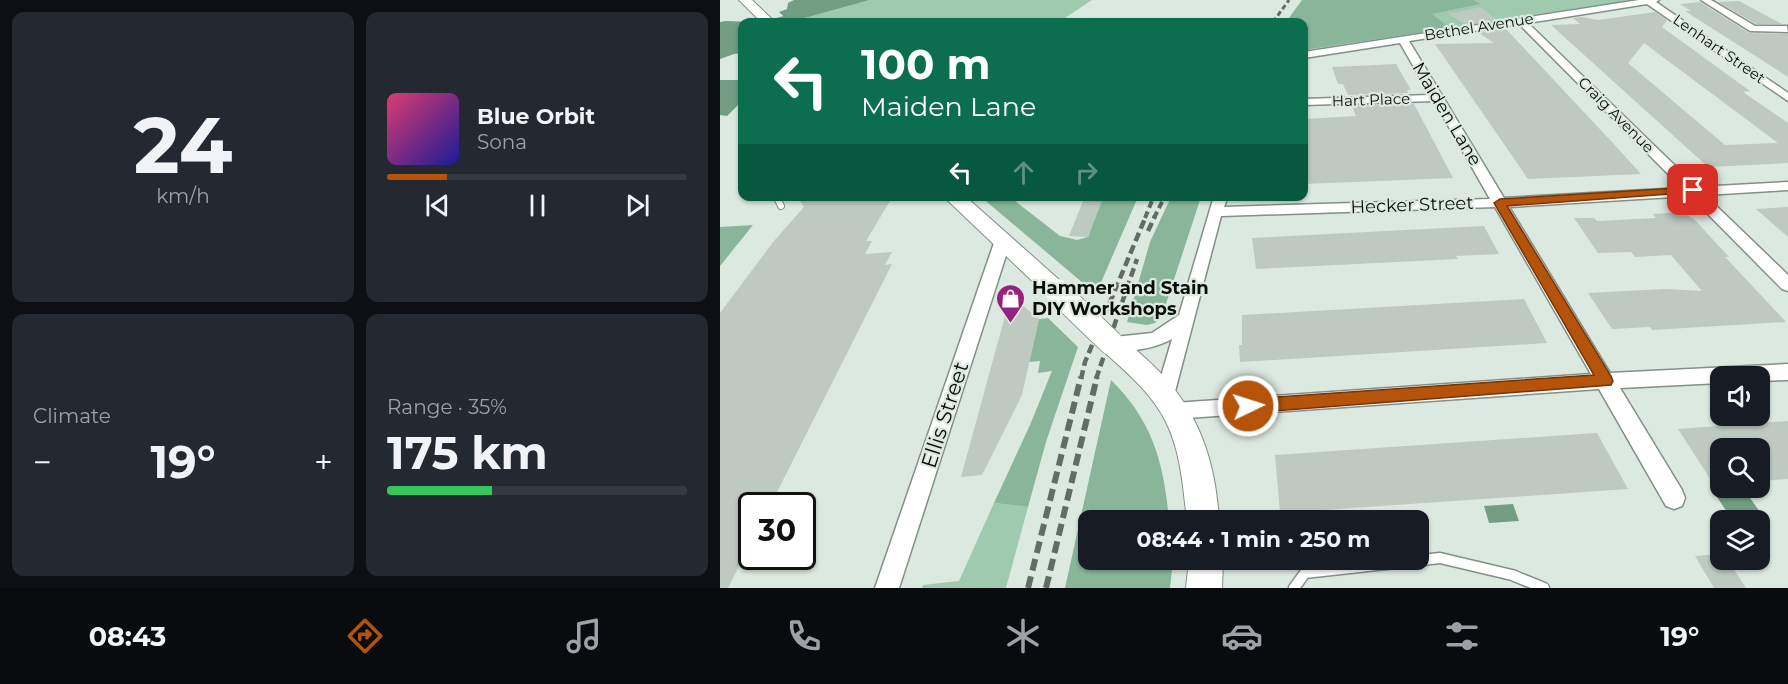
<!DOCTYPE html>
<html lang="en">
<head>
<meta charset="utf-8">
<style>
	:root { --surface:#171b24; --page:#242831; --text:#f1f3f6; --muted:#9ea1a6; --line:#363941; --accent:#b45309 }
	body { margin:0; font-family:Montserrat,sans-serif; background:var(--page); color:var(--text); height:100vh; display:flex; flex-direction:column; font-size:22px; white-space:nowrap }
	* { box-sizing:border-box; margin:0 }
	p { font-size:20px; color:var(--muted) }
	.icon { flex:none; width:33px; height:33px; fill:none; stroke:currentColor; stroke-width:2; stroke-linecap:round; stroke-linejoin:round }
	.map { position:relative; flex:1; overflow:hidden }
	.details { display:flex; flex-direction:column; gap:12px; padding:12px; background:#0d0f14; width:720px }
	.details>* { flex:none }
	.banner { position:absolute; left:18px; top:18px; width:570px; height:183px; border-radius:12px; box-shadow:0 2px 4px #0004; background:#0b6e4f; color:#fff; overflow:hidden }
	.tools { position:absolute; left:990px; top:366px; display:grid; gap:12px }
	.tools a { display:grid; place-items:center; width:60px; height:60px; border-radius:12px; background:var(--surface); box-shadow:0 2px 4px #0004; font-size:30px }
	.speed { position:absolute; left:18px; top:492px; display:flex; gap:12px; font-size:30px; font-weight:700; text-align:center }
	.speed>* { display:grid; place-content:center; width:78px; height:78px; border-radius:50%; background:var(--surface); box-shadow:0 2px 4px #0004; line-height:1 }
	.speed .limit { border:3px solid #111; border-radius:9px; background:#fff; color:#111 }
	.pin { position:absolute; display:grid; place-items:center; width:51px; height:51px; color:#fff; margin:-26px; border-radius:12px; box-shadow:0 3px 9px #0006 }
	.me { position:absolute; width:66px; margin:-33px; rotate:86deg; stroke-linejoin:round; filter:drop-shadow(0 0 4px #0008) }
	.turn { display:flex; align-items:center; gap:21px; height:126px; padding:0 24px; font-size:27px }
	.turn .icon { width:78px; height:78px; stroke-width:2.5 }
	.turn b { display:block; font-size:42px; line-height:51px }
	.lanes { display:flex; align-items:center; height:57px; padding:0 24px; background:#0003; justify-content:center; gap:30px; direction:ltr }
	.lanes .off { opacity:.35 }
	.big { font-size:45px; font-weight:700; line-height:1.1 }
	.details .tile { flex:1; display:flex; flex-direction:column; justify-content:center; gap:9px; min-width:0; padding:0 21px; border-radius:12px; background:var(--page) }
	.details .dial { align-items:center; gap:0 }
	.dial b { font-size:78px; line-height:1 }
	.song { display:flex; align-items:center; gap:18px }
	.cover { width:72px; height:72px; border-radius:9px; background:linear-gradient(135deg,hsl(340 70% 55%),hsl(240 70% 35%)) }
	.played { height:6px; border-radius:3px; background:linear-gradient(90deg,var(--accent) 20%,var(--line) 20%) }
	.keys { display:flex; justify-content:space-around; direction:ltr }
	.heat { display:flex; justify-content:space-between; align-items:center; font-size:33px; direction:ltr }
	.charge { height:9px; border-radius:4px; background:linear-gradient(90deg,#34c759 35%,var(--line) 0) }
	.details .tiles { flex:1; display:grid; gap:12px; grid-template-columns:repeat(2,1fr) }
	.trip { position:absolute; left:358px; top:510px; width:351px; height:60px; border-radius:12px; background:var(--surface); box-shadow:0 2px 4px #0004; font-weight:700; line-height:60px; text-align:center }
	.tab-bar { display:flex; height:96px; justify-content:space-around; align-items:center; background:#090b0e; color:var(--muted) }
	.tab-bar .icon { width:42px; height:42px }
	.tab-bar .current { color:var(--accent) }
	.tab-bar b { font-size:27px; color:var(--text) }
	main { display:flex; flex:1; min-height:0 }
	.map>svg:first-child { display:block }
	.green { fill:#9fcab0 }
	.forest { fill:#89b69b }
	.water { fill:#729e84 }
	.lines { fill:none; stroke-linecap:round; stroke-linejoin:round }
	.stream { stroke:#729e84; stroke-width:4 }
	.building { fill:#bdc9c1; fill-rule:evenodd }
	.lane-far1-casing { stroke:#838f87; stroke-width:8 }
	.lane-casing { stroke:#838f87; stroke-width:13 }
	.street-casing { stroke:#838f87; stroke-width:3 }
	.secondary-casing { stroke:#838f87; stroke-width:2 }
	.lane-far1 { stroke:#fff; stroke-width:6 }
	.lane { stroke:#fff; stroke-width:10 }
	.street { fill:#fff; fill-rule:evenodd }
	.secondary { fill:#fff; fill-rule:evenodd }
	.rail-far3 { stroke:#636b65; stroke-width:3; stroke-dasharray:5 3; stroke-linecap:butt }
	.rail-far2 { stroke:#636b65; stroke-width:4; stroke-dasharray:7 4; stroke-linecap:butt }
	.rail-far1 { stroke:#636b65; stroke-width:4.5; stroke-dasharray:9 4.5; stroke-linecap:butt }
	.rail { stroke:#636b65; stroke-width:6; stroke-dasharray:12 6; stroke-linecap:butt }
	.secondary-bridge-casing { stroke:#838f87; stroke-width:26; stroke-linecap:butt }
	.secondary-bridge { stroke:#fff; stroke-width:24 }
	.route { fill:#b45309; stroke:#753606; stroke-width:1.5 }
	.labels { text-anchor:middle; stroke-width:4.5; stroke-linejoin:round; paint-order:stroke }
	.far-street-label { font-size:15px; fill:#090d0a; stroke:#dce9e0 }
	.street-label { font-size:18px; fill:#090d0a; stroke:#dce9e0 }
	.poi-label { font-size:18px; font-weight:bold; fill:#090d0a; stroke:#dce9e0; text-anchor:start }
	.near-street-label { font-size:21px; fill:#090d0a; stroke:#dce9e0 }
</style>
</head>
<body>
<main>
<section class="details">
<div class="tiles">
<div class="tile dial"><b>24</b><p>km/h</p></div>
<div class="tile">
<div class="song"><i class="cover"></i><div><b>Blue Orbit</b><p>Sona</p></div></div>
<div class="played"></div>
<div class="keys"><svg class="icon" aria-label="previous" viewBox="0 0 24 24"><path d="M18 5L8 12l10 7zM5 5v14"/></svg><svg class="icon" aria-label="pause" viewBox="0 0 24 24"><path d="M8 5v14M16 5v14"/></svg><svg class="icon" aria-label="next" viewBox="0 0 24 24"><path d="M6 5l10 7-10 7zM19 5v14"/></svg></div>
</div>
<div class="tile"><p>Climate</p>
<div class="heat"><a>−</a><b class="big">19°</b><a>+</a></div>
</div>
<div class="tile"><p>Range · 35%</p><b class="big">175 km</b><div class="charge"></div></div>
</div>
</section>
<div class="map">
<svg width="1068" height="588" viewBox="0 0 1068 588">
	<rect width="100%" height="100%" fill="#dce9e0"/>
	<!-- green -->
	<path class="green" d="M 142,0 L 372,0 L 339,22 L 68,21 Z
		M 594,0 L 911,0 L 584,50 Z
		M 274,503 L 308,507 L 286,588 L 202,588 L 203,585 L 239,581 Z"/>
	<!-- forest -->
	<path class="forest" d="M 582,0 L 753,0 L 760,4 L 712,14 L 730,28 L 584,50 L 584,22 L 566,22 Z
		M 261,197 L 290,197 L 340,236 L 357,240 L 368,237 L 381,200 L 387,200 L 388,197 L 418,197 L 376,294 Z
		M 451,197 L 481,197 L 443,313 L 435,323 L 427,325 L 407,322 L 430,242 Z
		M 33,225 L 0,266 L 0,227 Z
		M 328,318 L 358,347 L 326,442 L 308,507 L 274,503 L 310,425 L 332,371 L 318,373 L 320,361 L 309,362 L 319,319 Z
		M 391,380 C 433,421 444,464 449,520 L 369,520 L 369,560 L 453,560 L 450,588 L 345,588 Z"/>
	<!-- water -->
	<path class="water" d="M 74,0 L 149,0 L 70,22 L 59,12 L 67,9 L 68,3 Z
		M 5,21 L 36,22 L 22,22 L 22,53 L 14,54 L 0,59 L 0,22 Z
		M 0,80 L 22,80 L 22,101 L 7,116 L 0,115 Z
		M 1028,495 L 1040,512 L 1009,515 L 997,497 Z
		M 793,504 L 799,521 L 769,523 L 764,506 Z"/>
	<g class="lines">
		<!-- stream -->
		<path class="stream" d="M 49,22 L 72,16"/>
	</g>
	<!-- building -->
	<path class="building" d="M 1019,1 L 1062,24 L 1036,24 L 998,2 Z
		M 980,2 L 1029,33 L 1068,34 L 1068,77 L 965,11 L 971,11 L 960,4 Z
		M 761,7 L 777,20 L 746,25 L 729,14 Z
		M 935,12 L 947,20 L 942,27 L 1030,91 L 1023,92 L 1068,123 L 1068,163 L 988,167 L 831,25 L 860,24 L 853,18 L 862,17 L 878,20 ZM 924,43 L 1058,143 L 1005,145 L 908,63 Z
		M 785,28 L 892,142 L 921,174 L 808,179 L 715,44 L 774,43 L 759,33 Z
		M 676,64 L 691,90 L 687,90 L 688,93 L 628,95 L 623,84 L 618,84 L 612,67 Z
		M 694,104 L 733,178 L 584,184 L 584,119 L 636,116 L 632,106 Z
		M 77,196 L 173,196 L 146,241 L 152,241 L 145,254 L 172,252 L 165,265 L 172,264 L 50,506 L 32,506 L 32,541 L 8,588 L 0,588 L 0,313 L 54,241 L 84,207 Z
		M 365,196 L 384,196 L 368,237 L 349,236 Z
		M 1068,207 L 1068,237 L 1036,209 Z
		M 961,212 L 974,219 L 1009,257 L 1005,257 L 1066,322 L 932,330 L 930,327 L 892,329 L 868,293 L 946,289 L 982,291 L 951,255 L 915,257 L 911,252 L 878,253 L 854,218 L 874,218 L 877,221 L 936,218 L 933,214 Z
		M 764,226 L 779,254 L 736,256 L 738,259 L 536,269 L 532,238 Z
		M 804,299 L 827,343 L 520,362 L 519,345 L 522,345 L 522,315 Z
		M 301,304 L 319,319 L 302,395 L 262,475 L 241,477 L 288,305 Z
		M 1068,421 L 1068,479 L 1040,481 L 1040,448 L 1000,448 L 1000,494 L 958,429 Z
		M 877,433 L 908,489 L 560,513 L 555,455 Z
		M 1000,554 L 1000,560 L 1008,560 L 1026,588 L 994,588 L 975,556 Z"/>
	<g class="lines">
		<defs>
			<path id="lane-far1" d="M 56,196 L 61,206"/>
			<path id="lane" d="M 574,588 L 585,573 L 720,558 L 792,575 L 824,588"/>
			<path id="street" d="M 919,0 L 939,0 L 936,2 L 1068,93 L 1068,101 L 927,4 L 808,23 L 977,187 L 1068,182 L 1068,190 L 985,195 L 1068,275 L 1068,291 L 1062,289 L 970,196 L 789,207 L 890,373 L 1068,364 L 1068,380 L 1040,381 L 1040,376 L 1000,376 L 1000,383 L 900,388 L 962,490 L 965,498 L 962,506 L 954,509 L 946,506 L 879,389 L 454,419 L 447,417 L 444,411 L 447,405 L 454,403 L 871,374 L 775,207 L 501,216 L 452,403 L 445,405 L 438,403 L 435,397 L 452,339 C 434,349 405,354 385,348 L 382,343 L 385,338 L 432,333 L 459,315 L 494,196 L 508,196 L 504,207 L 770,199 L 714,101 L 584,105 L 584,99 L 710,95 L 680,43 L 584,58 L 584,52 ZM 799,24 L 962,188 L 784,198 L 689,41 Z
				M 981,0 L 991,0 L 1035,26 L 1067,26 L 1068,32 L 1030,31 Z
				M 282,238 L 290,243 L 179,588 L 155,588 L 274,243 Z"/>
			<path id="secondary" d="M 19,0 L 32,0 L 55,22 L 41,22 Z
				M 223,196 L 245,196 L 345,285 L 349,291 L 345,297 L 337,300 L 329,297 Z
				M 391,333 C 404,337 414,348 424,357 C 475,402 495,454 499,520 L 467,520 C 463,488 461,452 446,422 C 432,393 405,371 382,350 L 378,343 L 382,336 Z
				M 469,560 L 503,560 L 502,588 L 466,588 Z"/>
		</defs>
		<!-- lane-far1 casing -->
		<use href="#lane-far1" class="lane-far1-casing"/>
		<!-- lane casing -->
		<use href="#lane" class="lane-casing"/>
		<!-- street casing -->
		<use href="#street" class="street-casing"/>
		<!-- secondary casing -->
		<use href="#secondary" class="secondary-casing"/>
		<!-- lane-far1 -->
		<use href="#lane-far1" class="lane-far1"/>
		<!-- lane -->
		<use href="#lane" class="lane"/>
		<!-- street -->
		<use href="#street" class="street"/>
		<!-- secondary -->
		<use href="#secondary" class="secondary"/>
		<!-- rail-far3 -->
		<path class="rail-far3" d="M 553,22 L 569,0"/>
		<!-- rail-far2 -->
		<path class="rail-far2" d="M 425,218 L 434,196
			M 434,218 L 445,196"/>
		<!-- rail-far1 -->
		<path class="rail-far1" d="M 428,231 L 435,216
			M 361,379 L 365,362 L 426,216
			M 376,379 L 417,259"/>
		<!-- rail -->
		<path class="rail" d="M 308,588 L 361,377
			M 326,588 L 377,377"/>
		<defs>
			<path id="secondary-bridge" d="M 337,291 L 391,343"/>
		</defs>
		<!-- secondary-bridge casing -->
		<use href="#secondary-bridge" class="secondary-bridge-casing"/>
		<!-- secondary-bridge -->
		<use href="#secondary-bridge" class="secondary-bridge"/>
	</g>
	<!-- route -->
	<path class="route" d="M 973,187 L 979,190 L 977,192 L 787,206 L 891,376 L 893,381 L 891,385 L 528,413 L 522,410 L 519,406 L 522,401 L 528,399 L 874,375 L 774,203 L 780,199 Z"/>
	<!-- icons -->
	<defs>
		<symbol id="shop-pin" viewBox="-11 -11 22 30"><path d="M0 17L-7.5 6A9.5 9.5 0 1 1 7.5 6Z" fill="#96217e" stroke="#dce9e0"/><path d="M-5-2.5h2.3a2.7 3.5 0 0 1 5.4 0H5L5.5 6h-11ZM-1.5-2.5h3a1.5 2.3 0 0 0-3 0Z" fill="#fff"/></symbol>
	</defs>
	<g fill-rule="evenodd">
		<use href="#shop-pin" x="274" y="282" width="33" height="45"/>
	</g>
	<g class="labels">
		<!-- far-street labels -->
		<g class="far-street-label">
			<text transform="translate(759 27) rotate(-9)" y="5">Bethel Avenue</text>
			<text transform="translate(999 49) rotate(35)" y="5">Lenhart Street</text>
			<text transform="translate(651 100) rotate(-2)" y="5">Hart Place</text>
			<text transform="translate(896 115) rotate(45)" y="5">Craig Avenue</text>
		</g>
		<!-- street labels -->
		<g class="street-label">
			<text transform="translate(727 114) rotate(59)" y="6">Maiden Lane</text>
			<text transform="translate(692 205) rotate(-2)" y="6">Hecker Street</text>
		</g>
		<!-- poi labels -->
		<g class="poi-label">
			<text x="312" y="294">Hammer and Stain<tspan x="312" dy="21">DIY Workshops</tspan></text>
		</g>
		<!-- near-street labels -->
		<g class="near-street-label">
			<text transform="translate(225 415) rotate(-72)" y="7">Ellis Street</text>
		</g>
	</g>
</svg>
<div class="tools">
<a><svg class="icon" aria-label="sound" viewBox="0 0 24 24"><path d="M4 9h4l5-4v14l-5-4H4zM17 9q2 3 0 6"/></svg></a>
<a><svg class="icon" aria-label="search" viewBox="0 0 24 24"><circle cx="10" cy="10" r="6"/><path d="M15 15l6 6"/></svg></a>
<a><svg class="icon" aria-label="layers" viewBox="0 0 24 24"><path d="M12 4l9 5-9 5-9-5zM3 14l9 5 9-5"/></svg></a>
</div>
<div class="speed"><div class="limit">30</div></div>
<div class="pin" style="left:973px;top:190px;background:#d93025"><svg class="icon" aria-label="arrive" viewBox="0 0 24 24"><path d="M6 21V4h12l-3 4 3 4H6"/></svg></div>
<svg class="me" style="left:528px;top:406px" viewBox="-20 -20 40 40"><circle r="17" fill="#b45309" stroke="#fff" stroke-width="3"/><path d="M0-11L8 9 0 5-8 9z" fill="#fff"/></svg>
<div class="trip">08:44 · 1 min · 250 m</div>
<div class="banner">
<div class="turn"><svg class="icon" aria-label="left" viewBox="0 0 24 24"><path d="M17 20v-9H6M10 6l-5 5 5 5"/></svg><div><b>100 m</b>Maiden Lane</div></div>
<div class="lanes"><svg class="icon" aria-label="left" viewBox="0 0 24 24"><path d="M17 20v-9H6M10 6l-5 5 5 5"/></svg><svg class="icon off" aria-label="ahead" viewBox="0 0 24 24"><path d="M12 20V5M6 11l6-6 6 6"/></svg><svg class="icon off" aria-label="right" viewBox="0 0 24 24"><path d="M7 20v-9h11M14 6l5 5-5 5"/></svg></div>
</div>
</div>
</main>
<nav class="tab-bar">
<b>08:43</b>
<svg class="icon current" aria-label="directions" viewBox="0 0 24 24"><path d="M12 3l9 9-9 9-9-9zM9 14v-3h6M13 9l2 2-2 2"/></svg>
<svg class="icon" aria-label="music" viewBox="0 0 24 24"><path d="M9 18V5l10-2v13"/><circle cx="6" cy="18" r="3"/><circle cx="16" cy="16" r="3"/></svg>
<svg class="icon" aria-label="phone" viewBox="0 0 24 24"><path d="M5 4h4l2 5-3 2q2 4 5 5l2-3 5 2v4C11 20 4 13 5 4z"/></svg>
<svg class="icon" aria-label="climate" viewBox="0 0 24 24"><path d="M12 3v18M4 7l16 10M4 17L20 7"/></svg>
<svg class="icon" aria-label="car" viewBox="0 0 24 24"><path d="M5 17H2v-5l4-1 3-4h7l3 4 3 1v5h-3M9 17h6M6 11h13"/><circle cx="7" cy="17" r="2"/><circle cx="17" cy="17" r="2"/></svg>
<svg class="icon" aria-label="filters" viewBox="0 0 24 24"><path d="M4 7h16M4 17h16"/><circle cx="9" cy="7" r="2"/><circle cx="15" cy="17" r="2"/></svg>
<b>19°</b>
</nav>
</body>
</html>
